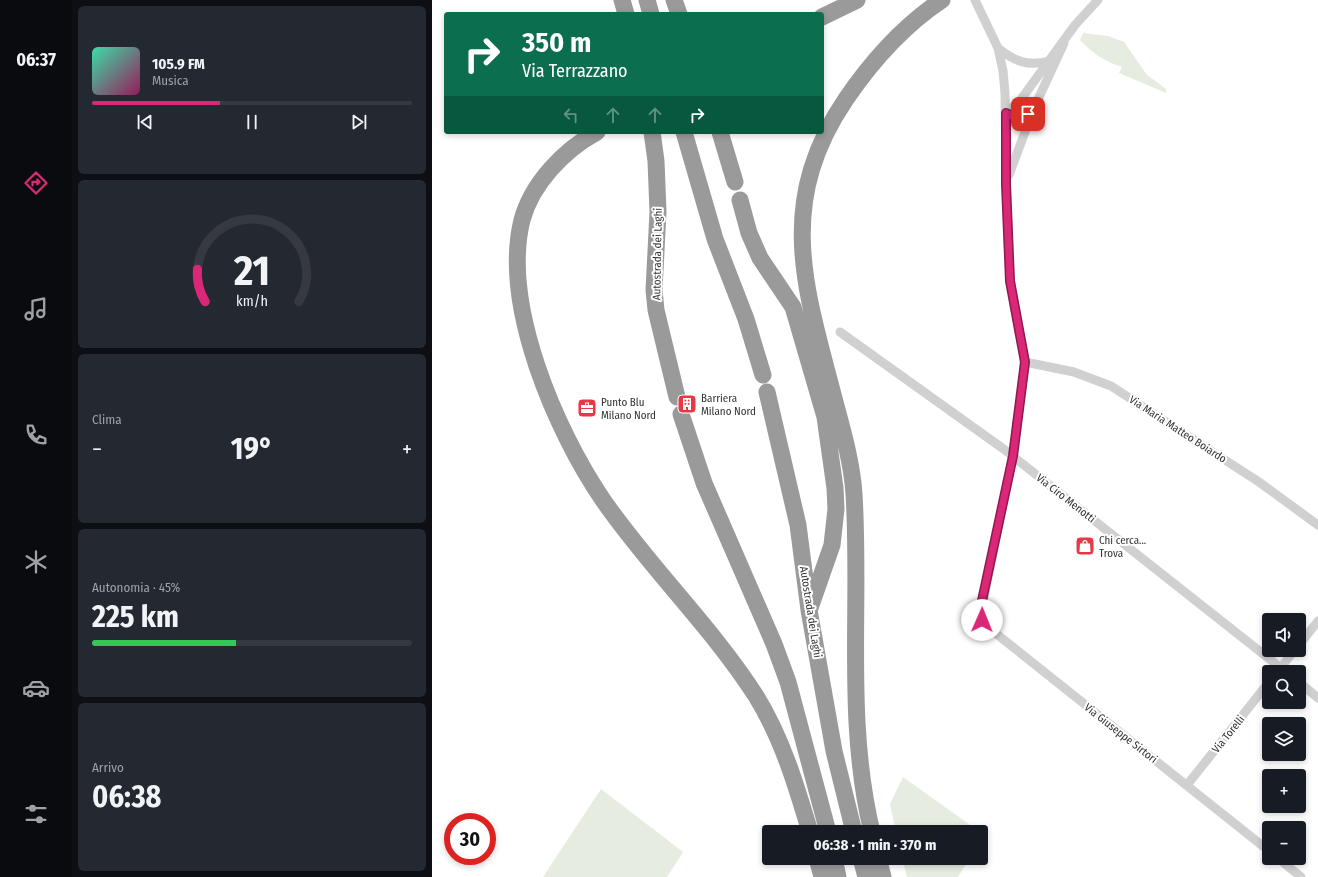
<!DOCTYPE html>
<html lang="it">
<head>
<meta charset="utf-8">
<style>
	:root { --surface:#171b24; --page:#242831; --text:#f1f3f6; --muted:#9ea1a6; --line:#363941; --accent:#db2777 }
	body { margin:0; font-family:"Fira Sans Condensed",sans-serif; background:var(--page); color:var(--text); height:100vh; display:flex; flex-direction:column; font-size:15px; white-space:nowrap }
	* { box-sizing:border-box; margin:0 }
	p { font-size:13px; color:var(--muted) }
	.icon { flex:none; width:22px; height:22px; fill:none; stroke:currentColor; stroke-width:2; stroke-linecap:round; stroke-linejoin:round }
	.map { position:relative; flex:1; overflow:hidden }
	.side { display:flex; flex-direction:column; gap:6px; padding:6px; background:#0d0f14; width:360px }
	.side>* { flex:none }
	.top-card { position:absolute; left:12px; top:12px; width:380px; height:122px; border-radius:4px; box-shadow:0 2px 6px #0003; background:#0b6e4f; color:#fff; overflow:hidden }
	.buttons { position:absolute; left:830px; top:613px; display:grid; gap:8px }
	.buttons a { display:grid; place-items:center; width:44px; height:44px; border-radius:4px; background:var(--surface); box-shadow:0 2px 6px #0003; font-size:20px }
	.speed { position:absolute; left:12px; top:813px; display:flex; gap:8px; font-size:20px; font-weight:700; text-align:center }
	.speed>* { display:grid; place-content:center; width:52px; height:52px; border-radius:50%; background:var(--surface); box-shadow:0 2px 6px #0003; line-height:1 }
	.speed .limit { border:6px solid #d22; background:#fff; color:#111 }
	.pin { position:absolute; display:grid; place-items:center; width:34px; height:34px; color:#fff; margin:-17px; border-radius:8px; box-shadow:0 2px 6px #0006 }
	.me { position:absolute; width:44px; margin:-22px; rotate:1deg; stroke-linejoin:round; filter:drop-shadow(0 0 3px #0008) }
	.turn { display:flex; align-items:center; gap:14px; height:84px; padding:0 12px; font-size:18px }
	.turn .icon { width:52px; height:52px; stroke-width:2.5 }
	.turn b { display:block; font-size:28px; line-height:34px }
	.lanes { display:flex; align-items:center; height:38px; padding:0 12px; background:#0003; justify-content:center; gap:20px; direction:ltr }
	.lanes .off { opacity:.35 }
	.big { font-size:30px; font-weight:700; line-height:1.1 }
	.side .tile { flex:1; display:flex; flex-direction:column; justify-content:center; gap:6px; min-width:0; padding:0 14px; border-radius:6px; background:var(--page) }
	.side .dial { align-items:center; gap:0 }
	.dial svg { height:104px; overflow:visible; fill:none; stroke:var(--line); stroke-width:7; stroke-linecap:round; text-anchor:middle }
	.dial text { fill:var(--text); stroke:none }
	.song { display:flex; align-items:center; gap:12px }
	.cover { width:48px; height:48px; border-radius:6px; background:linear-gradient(135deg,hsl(160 70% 55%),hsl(330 70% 35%)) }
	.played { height:4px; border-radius:2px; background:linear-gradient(90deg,var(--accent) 40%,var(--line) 40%) }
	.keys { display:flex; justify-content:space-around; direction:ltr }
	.heat { display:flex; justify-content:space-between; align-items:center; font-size:22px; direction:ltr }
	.charge { height:6px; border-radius:3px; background:linear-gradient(90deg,#34c759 45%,var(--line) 0) }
	.trip { position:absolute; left:330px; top:825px; width:226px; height:40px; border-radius:4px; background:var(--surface); box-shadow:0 2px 6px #0003; font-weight:700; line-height:40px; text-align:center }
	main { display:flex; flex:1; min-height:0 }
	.tab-bar { display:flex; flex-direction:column; width:72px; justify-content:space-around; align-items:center; background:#090b0e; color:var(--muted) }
	.tab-bar .icon { width:28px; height:28px }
	.tab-bar .active { color:var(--accent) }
	.tab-bar b { font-size:18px; color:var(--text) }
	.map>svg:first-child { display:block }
	.green { fill:#e6ecdf }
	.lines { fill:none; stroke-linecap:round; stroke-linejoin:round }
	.street { stroke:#d0d0d0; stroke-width:9 }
	.highway { stroke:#9a9a9a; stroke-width:17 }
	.route-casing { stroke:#8e194d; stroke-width:10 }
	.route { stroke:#db2777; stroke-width:7 }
	.labels { text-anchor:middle; stroke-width:4; stroke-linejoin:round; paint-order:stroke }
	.street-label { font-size:11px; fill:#333; stroke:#fff }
	.poi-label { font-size:11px; fill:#333; stroke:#fff; text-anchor:start }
</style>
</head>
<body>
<main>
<nav class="tab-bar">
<b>06:37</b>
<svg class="icon active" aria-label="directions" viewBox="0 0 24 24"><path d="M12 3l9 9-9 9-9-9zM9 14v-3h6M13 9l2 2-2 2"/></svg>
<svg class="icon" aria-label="music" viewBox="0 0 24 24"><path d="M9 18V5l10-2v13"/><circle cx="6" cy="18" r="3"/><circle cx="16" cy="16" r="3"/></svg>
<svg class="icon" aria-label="phone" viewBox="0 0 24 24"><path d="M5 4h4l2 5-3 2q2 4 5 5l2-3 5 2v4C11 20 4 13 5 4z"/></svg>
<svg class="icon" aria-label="climate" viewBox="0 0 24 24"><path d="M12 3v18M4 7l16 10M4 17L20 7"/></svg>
<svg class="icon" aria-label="car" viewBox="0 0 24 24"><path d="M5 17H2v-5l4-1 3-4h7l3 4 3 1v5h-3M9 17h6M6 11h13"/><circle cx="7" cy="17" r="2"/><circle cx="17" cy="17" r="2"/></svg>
<svg class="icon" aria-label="filters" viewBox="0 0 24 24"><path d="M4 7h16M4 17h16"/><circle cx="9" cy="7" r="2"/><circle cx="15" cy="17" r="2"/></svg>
</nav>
<section class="side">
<div class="tile">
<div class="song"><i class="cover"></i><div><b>105.9 FM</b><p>Musica</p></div></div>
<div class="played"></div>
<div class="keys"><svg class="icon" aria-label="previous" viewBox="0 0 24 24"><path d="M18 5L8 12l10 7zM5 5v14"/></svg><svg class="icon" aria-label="pause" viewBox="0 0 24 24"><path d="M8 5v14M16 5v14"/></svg><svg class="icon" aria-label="next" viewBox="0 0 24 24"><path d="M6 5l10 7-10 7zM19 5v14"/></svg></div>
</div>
<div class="tile dial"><svg viewBox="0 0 100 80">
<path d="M14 69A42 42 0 1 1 86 69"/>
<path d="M14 69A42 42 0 0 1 8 44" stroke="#db2777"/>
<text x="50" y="56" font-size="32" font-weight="700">21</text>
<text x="50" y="72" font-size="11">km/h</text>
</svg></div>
<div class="tile"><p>Clima</p>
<div class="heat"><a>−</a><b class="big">19°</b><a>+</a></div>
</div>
<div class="tile"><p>Autonomia · 45%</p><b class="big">225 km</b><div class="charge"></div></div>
<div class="tile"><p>Arrivo</p><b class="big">06:38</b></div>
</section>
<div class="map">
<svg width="886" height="877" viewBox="0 0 886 877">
	<rect width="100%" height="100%" fill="#fff"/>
	<!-- green -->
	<path class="green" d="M 651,33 L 676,36 L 692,42 L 715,75 L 734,89 L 734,93 L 687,73 L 690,67 C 672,61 661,54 648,40 Z
		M 471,777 L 548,832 L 464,832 L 458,804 Z
		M 169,789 L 251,852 L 235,877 L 111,877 Z
		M 470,858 L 538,858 L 526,877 L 475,877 Z"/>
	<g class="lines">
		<!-- street -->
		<path class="street" d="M 543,0 L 566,48 L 571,71 L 573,93 L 574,184 L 578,281 L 593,362 L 581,456 L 548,616 L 557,628 L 837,851
			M 566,48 C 582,61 596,67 617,61
			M 574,113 L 587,102 L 643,25 L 666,0
			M 574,113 C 585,118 592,120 600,109
			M 577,175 L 602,108 L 632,43
			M 408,332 L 573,450 L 854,672
			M 593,362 L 642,372 L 679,386 L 827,482 L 886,525
			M 867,645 L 886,621
			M 845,672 L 863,650
			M 867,682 L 886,698
			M 755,785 L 837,682
			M 846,858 L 869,877"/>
		<!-- highway -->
		<path class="highway" d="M 190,0 L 194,14
			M 215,0 L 219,14
			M 242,0 L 247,14
			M 390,17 L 425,0
			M 165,132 C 132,150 100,183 90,220 C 69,305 124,431 171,500 C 218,568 279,626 324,696 C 350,738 364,785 378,832
			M 220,132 L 224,161 L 226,212 L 222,290 L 224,310 L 245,397
			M 252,132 L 283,239 L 314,319 L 331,375
			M 288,132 L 303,182
			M 308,200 L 317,233 L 328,258 L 361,307 L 393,417 L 403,488 L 404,509 L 400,545 L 378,608
			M 335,392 L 366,525 L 377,610 L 402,751 L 422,832
			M 249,414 L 272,483 L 342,644 L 356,682 L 396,832
			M 440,832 C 413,721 429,607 422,494 C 420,463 411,432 403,402 C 374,290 342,205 414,99 C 440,61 471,26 510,0
			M 385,858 L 390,877
			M 402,858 L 406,877
			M 429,858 L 434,877
			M 446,858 L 451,877"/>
	</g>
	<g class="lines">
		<defs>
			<path id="route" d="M 550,620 L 548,610 L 581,456 L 593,362 L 578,281 L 574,184 L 574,113 C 582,117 588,120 596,114"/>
		</defs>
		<!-- route casing -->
		<use href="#route" class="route-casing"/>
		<!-- route -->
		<use href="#route" class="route"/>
	</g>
	<!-- icons -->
	<defs>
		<symbol id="building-square" viewBox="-11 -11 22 22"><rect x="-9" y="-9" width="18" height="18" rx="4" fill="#e63946" stroke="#fff"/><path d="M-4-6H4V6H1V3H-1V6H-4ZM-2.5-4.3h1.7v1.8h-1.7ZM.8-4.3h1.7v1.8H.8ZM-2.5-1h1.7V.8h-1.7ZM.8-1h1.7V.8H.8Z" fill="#fff"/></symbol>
		<symbol id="office-square" viewBox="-11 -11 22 22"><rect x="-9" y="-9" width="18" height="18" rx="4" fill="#e63946" stroke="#fff"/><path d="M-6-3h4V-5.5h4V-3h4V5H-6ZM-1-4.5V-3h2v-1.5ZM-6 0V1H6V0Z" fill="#fff"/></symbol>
		<symbol id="shop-square" viewBox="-11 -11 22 22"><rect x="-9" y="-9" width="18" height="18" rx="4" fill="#e63946" stroke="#fff"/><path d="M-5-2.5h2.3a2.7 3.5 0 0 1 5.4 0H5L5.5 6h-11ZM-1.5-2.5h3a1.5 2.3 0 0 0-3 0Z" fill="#fff"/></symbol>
	</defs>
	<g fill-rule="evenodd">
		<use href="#building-square" x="244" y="393" width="22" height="22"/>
		<use href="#office-square" x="144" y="397" width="22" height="22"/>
		<use href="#shop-square" x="642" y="535" width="22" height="22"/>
	</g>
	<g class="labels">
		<!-- street labels -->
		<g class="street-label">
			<text transform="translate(225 254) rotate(-89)" y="4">Autostrada dei Laghi</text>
			<text transform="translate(746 429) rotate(33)" y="4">Via Maria Matteo Boiardo</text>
			<text transform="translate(634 498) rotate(38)" y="4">Via Ciro Menotti</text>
			<text transform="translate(379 612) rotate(81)" y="4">Autostrada dei Laghi</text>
			<text transform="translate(689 733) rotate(38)" y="4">Via Giuseppe Sirtori</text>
			<text transform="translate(796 734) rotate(-51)" y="4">Via Torelli</text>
		</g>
		<!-- poi labels -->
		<g class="poi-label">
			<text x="269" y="402">Barriera<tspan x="269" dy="13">Milano Nord</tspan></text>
			<text x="169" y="406">Punto Blu<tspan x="169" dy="13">Milano Nord</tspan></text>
			<text x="667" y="544">Chi cerca...<tspan x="667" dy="13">Trova</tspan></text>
		</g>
	</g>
</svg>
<div class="buttons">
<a><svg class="icon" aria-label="sound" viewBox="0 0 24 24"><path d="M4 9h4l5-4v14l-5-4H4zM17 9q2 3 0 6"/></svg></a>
<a><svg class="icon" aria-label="search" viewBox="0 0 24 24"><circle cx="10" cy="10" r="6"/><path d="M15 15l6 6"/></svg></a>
<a><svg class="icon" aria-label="layers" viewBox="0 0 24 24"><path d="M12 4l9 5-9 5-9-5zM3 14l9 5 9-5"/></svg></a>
<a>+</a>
<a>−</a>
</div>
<div class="speed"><div class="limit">30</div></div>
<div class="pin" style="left:596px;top:114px;background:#d93025"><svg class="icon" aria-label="arrive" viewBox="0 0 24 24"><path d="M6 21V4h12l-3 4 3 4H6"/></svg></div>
<svg class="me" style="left:550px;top:620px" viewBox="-20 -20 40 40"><circle r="19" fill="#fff"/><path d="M0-13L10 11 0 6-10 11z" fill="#db2777"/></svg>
<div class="trip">06:38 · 1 min · 370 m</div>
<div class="top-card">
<div class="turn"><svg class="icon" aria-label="right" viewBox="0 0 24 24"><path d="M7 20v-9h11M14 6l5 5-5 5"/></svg><div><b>350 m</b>Via Terrazzano</div></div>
<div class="lanes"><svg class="icon off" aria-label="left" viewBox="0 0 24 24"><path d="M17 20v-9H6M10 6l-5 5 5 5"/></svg><svg class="icon off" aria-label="ahead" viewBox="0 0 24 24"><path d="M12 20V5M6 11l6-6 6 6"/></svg><svg class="icon off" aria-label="ahead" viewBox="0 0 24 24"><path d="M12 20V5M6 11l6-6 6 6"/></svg><svg class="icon" aria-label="right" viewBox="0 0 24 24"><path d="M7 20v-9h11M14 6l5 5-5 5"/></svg></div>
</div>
</div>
</main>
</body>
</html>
